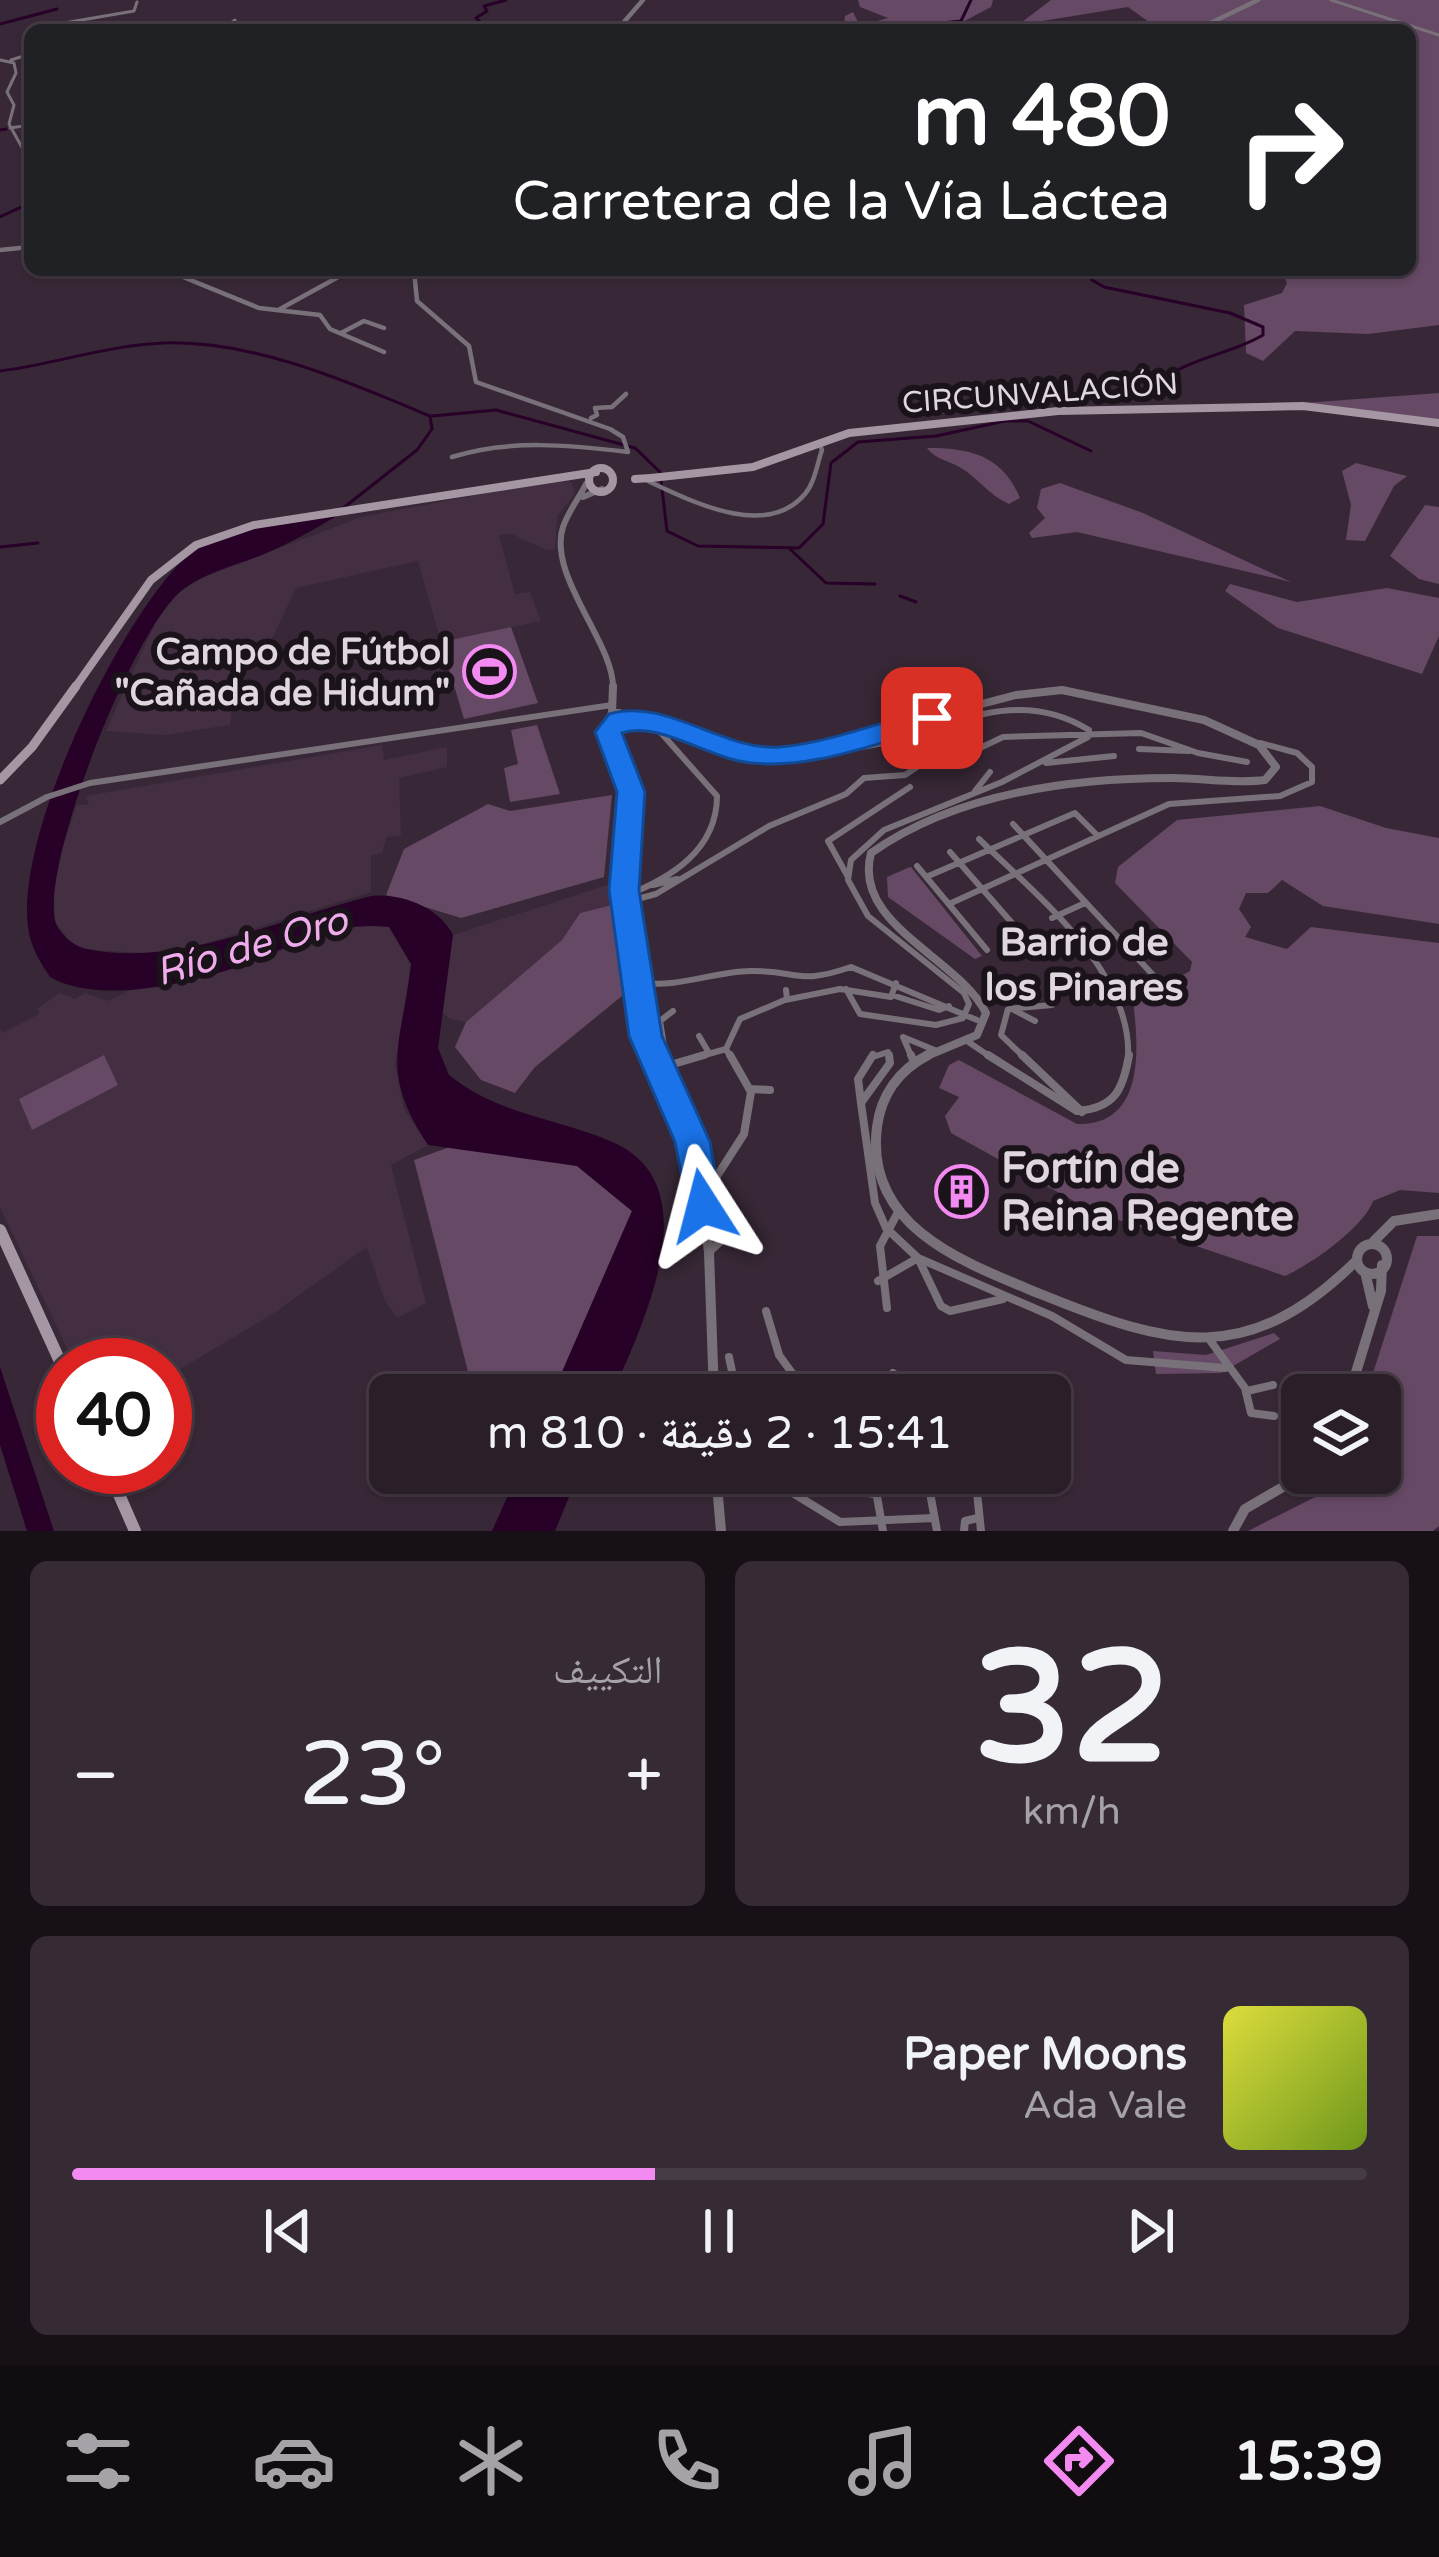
<!DOCTYPE html>
<html lang="ar">
<head>
<meta charset="utf-8">
<style>
	:root { --surface:#2a1e29; --page:#362b35; --text:#f1f3f6; --muted:#a5a2a8; --line:#463c46; --accent:#f38af1 }
	body { margin:0; font-family:"Varela Round","Noto Naskh Arabic",sans-serif; background:var(--page); color:var(--text); direction:rtl; height:100vh; display:flex; flex-direction:column; font-size:45px; white-space:nowrap }
	* { box-sizing:border-box; margin:0 }
	p { font-size:39px; color:var(--muted) }
	.icon { flex:none; width:66px; height:66px; fill:none; stroke:currentColor; stroke-width:2; stroke-linecap:round; stroke-linejoin:round }
	.map { position:relative; height:1531px; overflow:hidden; direction:ltr }
	.side { display:flex; flex-direction:column; gap:30px; padding:30px; background:#171017; flex:1 }
	.side>* { flex:none }
	.top-card { position:absolute; left:24px; top:24px; width:1392px; height:252px; border-radius:18px; box-shadow:0 3px 9px #0004,0 0 0 3px var(--line); direction:rtl; background:#202124; color:#fff; overflow:hidden }
	.buttons { position:absolute; left:1281px; top:1374px; display:grid; gap:24px }
	.buttons a { display:grid; place-items:center; width:120px; height:120px; border-radius:18px; background:var(--surface); box-shadow:0 3px 9px #0004,0 0 0 3px var(--line); font-size:60px }
	.speed { position:absolute; left:36px; top:1338px; display:flex; gap:24px; font-size:60px; font-weight:700; text-align:center }
	.speed>* { display:grid; place-content:center; width:156px; height:156px; border-radius:50%; background:var(--surface); box-shadow:0 3px 9px #0004,0 0 0 3px var(--line); line-height:1 }
	.speed .limit { border:18px solid #d22; background:#fff; color:#111 }
	.pin { position:absolute; display:grid; place-items:center; width:102px; height:102px; color:#fff; margin:-51px; border-radius:24px; box-shadow:0 6px 18px #0006 }
	.me { position:absolute; width:132px; margin:-66px; rotate:351deg; stroke-linejoin:round; filter:drop-shadow(0 0 9px #0008) }
	.turn { display:flex; align-items:center; gap:42px; height:252px; padding:0 48px; font-size:54px }
	.turn .icon { width:156px; height:156px; stroke-width:2.5 }
	.turn b { display:block; font-size:84px; line-height:102px }
	.big { font-size:90px; font-weight:600; line-height:1.1 }
	.side .card { flex:1; display:flex; flex-direction:column; justify-content:center; gap:18px; min-width:0; padding:0 42px; border-radius:18px; background:var(--page) }
	.side .dial { align-items:center; gap:0 }
	.dial b { font-size:156px; line-height:1 }
	.song { display:flex; align-items:center; gap:36px }
	.cover { width:144px; height:144px; border-radius:18px; background:linear-gradient(135deg,hsl(60 70% 55%),hsl(80 70% 35%)) }
	.played { height:12px; border-radius:6px; background:linear-gradient(90deg,var(--accent) 45%,var(--line) 45%) }
	.keys { display:flex; justify-content:space-around; direction:ltr }
	.heat { display:flex; justify-content:space-between; align-items:center; font-size:66px; direction:ltr }
	.side .tiles { flex:1; display:grid; gap:30px; grid-template-columns:1fr 1fr }
	.card:last-child { grid-column:span 2 }
	.trip { position:absolute; left:369px; top:1374px; width:702px; height:120px; border-radius:18px; background:var(--surface); box-shadow:0 3px 9px #0004,0 0 0 3px var(--line); font-weight:600; line-height:120px; text-align:center; direction:rtl }
	.tabs { display:flex; height:192px; justify-content:space-around; align-items:center; background:#110c10; color:var(--muted) }
	.tabs .icon { width:84px; height:84px }
	.tabs .selected { color:var(--accent) }
	.tabs b { font-size:54px; color:var(--text) }
	.map>svg:first-child { display:block }
	.built { fill:#432e42 }
	.green { fill:#664965 }
	.water { fill:#270127 }
	.lines { fill:none; stroke-linecap:round; stroke-linejoin:round }
	.stream { stroke:#270127; stroke-width:3 }
	.minor-far3 { stroke:#797179; stroke-width:3 }
	.minor-far2 { stroke:#797179; stroke-width:4.5 }
	.minor-far1 { stroke:#797179; stroke-width:6 }
	.minor { stroke:#797179; stroke-width:8 }
	.tertiary-far3 { stroke:#797179; stroke-width:4.5 }
	.tertiary-far2 { stroke:#797179; stroke-width:6 }
	.tertiary-far1 { stroke:#797179; stroke-width:8 }
	.tertiary { stroke:#797179; stroke-width:10 }
	.secondary-far2 { stroke:#a496a3; stroke-width:8 }
	.secondary-far1 { stroke:#a496a3; stroke-width:9 }
	.secondary { stroke:#a496a3; stroke-width:12 }
	.secondary-bridge { stroke:#a496a3; stroke-width:8 }
	.route { fill:#1a73e8; stroke:#114b97; stroke-width:3 }
	.labels { text-anchor:middle; stroke-width:12; stroke-linejoin:round; paint-order:stroke }
	.far-street-label { font-size:30px; fill:#e0d6e0; stroke:#1b131a }
	.poi-label { font-size:36px; font-weight:bold; fill:#e0d6e0; stroke:#1b131a; text-anchor:end }
	.neighbourhood-label { font-size:39px; font-weight:bold; fill:#e0d6e0; stroke:#1b131a }
	.water-label { font-size:39px; font-style:italic; fill:#efabec; stroke:#1b131a }
	.near-poi-label { font-size:42px; font-weight:bold; fill:#e0d6e0; stroke:#1b131a; text-anchor:start }
</style>
</head>
<body>
<div class="map">
<svg width="1439" height="1531" viewBox="0 0 1439 1531">
	<rect width="100%" height="100%" fill="#382837"/>
	<!-- built -->
	<path class="built" d="M 556,480 L 571,482 L 575,493 L 557,517 L 555,549 L 546,550 L 512,534 L 499,535 L 515,594 L 530,592 L 541,621 L 441,642 L 418,561 L 296,588 L 269,645 L 248,647 L 238,664 L 230,725 L 165,735 L 106,731 L 156,621 L 179,592 L 201,578 L 361,517 Z
		M 382,745 L 384,760 L 447,747 L 447,767 L 399,778 L 401,835 L 387,837 L 382,853 L 371,856 L 371,892 L 167,955 L 84,949 L 71,943 L 55,922 L 53,873 L 77,805 L 89,805 L 86,796 Z
		M 613,883 L 616,904 L 580,913 L 562,940 L 466,1022 L 450,1019 L 436,1007 L 453,935 Z
		M 356,923 L 389,927 L 411,964 L 395,1065 L 404,1109 L 428,1145 L 391,1165 L 426,1303 L 397,1318 L 384,1299 L 367,1247 L 271,1315 L 165,1378 L 165,1365 L 75,1365 L 0,1207 L 0,1028 L 3,1033 L 39,1014 L 38,1008 L 60,993 L 75,999 L 85,993 L 108,1001 L 139,986 L 230,969 Z"/>
	<!-- green -->
	<path class="green" d="M 858,0 L 993,0 L 991,7 L 957,25 L 937,28 L 844,30 L 845,16 L 853,12 L 860,26 L 888,18 L 860,7 Z
		M 1051,0 L 1439,0 L 1439,325 L 1368,334 L 1295,331 L 1263,361 L 1246,353 L 1244,305 L 1282,293 L 1287,283 L 1281,270 L 1410,270 L 1410,30 L 1160,30 L 1128,7 L 1018,25 Z
		M 1439,393 L 1439,422 L 1303,403 Z
		M 927,448 C 970,448 1002,455 1020,498 L 1009,504 C 990,496 978,478 961,468 C 948,460 936,460 927,448 Z
		M 1356,463 L 1407,476 L 1394,486 L 1365,541 L 1346,540 L 1351,505 L 1342,471 Z
		M 1060,483 L 1143,513 L 1291,582 L 1077,532 L 1032,538 L 1029,533 L 1045,518 L 1037,508 L 1041,489 Z
		M 1425,505 L 1439,507 L 1439,584 L 1419,579 L 1390,556 Z
		M 1230,584 L 1297,602 L 1387,588 L 1439,598 L 1439,636 L 1422,674 L 1278,628 L 1225,591 Z
		M 511,627 L 538,703 L 464,719 L 441,642 Z
		M 537,725 L 560,794 L 510,802 L 504,768 L 518,764 L 511,730 Z
		M 612,795 L 604,877 L 461,918 L 386,895 L 404,849 L 488,804 L 510,811 Z
		M 1320,806 L 1386,828 L 1439,838 L 1439,924 L 1323,906 L 1282,880 L 1268,893 L 1246,893 L 1239,909 L 1251,927 L 1245,937 L 1287,949 L 1311,927 L 1439,943 L 1439,1193 L 1400,1190 L 1373,1201 C 1364,1227 1310,1265 1285,1276 L 1092,1211 L 951,1133 L 945,1116 L 959,1097 L 939,1088 L 949,1065 L 959,1060 L 1077,1124 C 1145,1126 1139,1048 1133,1002 L 1190,971 L 1192,962 L 1115,883 L 1118,867 L 1177,820 Z
		M 910,867 L 911,867 L 982,956 L 975,959 L 888,897 L 887,877 Z
		M 616,904 L 620,977 L 626,976 L 628,991 L 535,1067 L 515,1093 L 481,1080 L 455,1047 L 466,1022 L 562,940 L 580,913 Z
		M 104,1055 L 118,1085 L 32,1130 L 19,1099 Z
		M 455,1145 L 577,1166 L 632,1211 L 552,1395 L 474,1395 L 414,1160 Z
		M 1417,1236 L 1439,1236 L 1439,1526 L 1433,1531 L 1248,1531 L 1333,1488 L 1339,1473 L 1380,1473 L 1380,1395 L 1366,1395 Z
		M 1274,1333 L 1280,1339 L 1221,1373 L 1156,1374 L 1153,1351 L 1206,1355 Z"/>
	<!-- water -->
	<path class="water" d="M 343,512 C 317,528 291,543 262,555 C 235,566 203,573 180,592 C 133,632 42,860 55,920 C 58,933 74,947 87,949 C 178,968 282,918 371,896 C 401,893 439,907 453,935 L 438,1048 L 449,1075 C 499,1115 555,1118 610,1141 C 713,1183 642,1325 612,1395 L 552,1395 L 632,1211 L 577,1166 L 428,1145 C 378,1069 402,1046 411,964 L 389,927 C 330,920 285,951 231,969 C 181,985 97,1004 50,977 C 40,962 30,946 28,927 C 16,834 115,631 179,564 C 217,525 294,522 343,512 Z
		M 0,1367 L 54,1531 L 27,1531 L 0,1445 Z
		M 518,1473 L 579,1473 L 555,1531 L 492,1531 Z"/>
	<g class="lines">
		<!-- stream -->
		<path class="stream" d="M 0,24 L 57,9
			M 455,30 L 456,25 L 480,22 L 476,18 L 487,11 L 484,6 L 506,0
			M 877,30 L 961,21 L 971,0
			M 0,130 L 6,129
			M 0,217 L 30,203
			M 1089,270 L 1092,280 L 1104,287 L 1230,313 L 1263,327 L 1263,335 C 1225,358 1173,358 1149,396
			M 0,371 C 55,364 109,345 164,343 C 254,340 348,382 430,416 L 432,429 L 417,450 L 342,509
			M 432,416 L 496,410 L 635,448 L 660,472 L 667,531 L 698,546 L 799,548 L 823,524 L 831,463 L 858,442 L 936,436 L 1005,421 L 1028,421 L 1091,451
			M 0,547 L 38,543
			M 790,549 L 826,583 L 875,584
			M 900,596 L 916,602"/>
		<!-- minor-far3 -->
		<path class="minor-far3" d="M 1331,0 L 1439,35
			M 65,30 L 64,23 L 134,11 L 137,2
			M 118,30 L 137,23
			M 144,30 L 171,30
			M 222,30 L 235,20
			M 0,60 L 14,63 L 16,73 L 7,92 L 14,105 L 9,124 L 24,151 L 24,176
			M 11,60 L 30,54
			M 10,128 L 30,125"/>
		<!-- minor-far2 -->
		<path class="minor-far2" d="M 24,173 L 24,193 L 30,196
			M 166,270 L 259,308 L 320,315 L 330,329 L 384,352
			M 414,270 L 417,301 L 469,346 L 476,382 L 610,429 L 623,437 L 628,452 C 570,445 508,439 452,457
			M 280,309 L 351,270
			M 341,333 L 364,321 L 384,328
			M 591,418 L 597,415 L 595,408 L 612,407 L 626,394
			M 648,481 C 691,501 766,540 805,494 C 815,482 817,464 822,450 L 819,442"/>
		<!-- minor-far1 -->
		<path class="minor-far1" d="M 823,748 C 919,756 997,673 1089,730
			M 1139,749 L 1189,751
			M 1046,763 L 1114,756
			M 975,791 L 990,772
			M 0,822 L 47,797 L 90,783 L 612,705
			M 1013,824 L 1153,975
			M 979,839 C 1035,894 1133,971 1128,1058
			M 950,852 L 1039,954
			M 917,866 L 987,950
			M 848,877 L 828,841 L 910,787
			M 926,877 L 1075,813 L 1098,836
			M 653,885 L 677,879
			M 625,896 C 671,878 717,850 717,796 L 655,726
			M 626,902 L 656,894 L 769,826 L 846,794 L 864,778 L 905,775 L 929,759 L 959,758 L 1003,737 L 1141,733 L 1198,753 L 1247,762
			M 949,904 L 1169,804 L 1280,796 L 1312,782 L 1312,767 L 1297,753 L 1260,743
			M 1052,918 L 1085,903
			M 638,982 C 677,989 711,972 750,971 C 799,970 796,986 851,967 L 977,1020
			M 846,989 L 860,1014 L 936,1025 L 963,1018 L 969,1004 L 964,993 L 868,916 L 848,880 L 851,860 L 884,830 L 1002,782 L 1088,737 L 1089,730
			M 892,995 L 939,1010 L 949,1006
			M 785,1000 L 840,989 L 891,997 L 896,983
			M 1014,1010 L 1035,1021
			M 699,1036 L 709,1053
			M 967,1041 L 992,1058
			M 726,1049 L 740,1019 L 787,999 L 786,990
			M 726,1049 L 731,1058
			M 666,1058 L 660,1021 L 673,1011
			M 694,1058 L 726,1049
			M 870,1058 L 888,1052 L 889,1058
			M 912,1058 L 903,1037 L 937,1051
			M 1025,1058 L 1001,1035 L 1008,1009 L 1052,1005 L 1054,996"/>
		<!-- minor -->
		<path class="minor" d="M 665,1055 L 667,1066
			M 911,1055 L 914,1062
			M 988,1055 L 1077,1111 C 1115,1108 1123,1090 1129,1055
			M 1022,1055 L 1082,1112
			M 660,1068 L 704,1055
			M 751,1089 L 770,1090
			M 861,1103 L 875,1203 L 886,1228 L 918,1258 L 1052,1316 L 1126,1360 L 1225,1368
			M 861,1103 L 858,1079 L 873,1055
			M 861,1103 L 890,1063 L 889,1055
			M 709,1252 L 720,1242 L 717,1176 L 744,1134 L 751,1092 L 730,1055
			M 878,1281 L 918,1258 L 941,1306 L 950,1311 L 1003,1299
			M 887,1308 L 880,1246 L 897,1214
			M 766,1311 L 779,1355 L 808,1395
			M 1209,1339 L 1245,1388 L 1251,1413 L 1274,1416
			M 729,1357 L 737,1395
			M 1247,1391 L 1273,1385
			M 884,1395 L 893,1373
			M 787,1473 L 791,1492
			M 829,1473 L 855,1491 L 874,1494
			M 873,1473 L 883,1531
			M 975,1473 L 981,1531
			M 717,1482 L 770,1479 L 840,1522 L 934,1518
			M 931,1498 L 937,1531
			M 964,1531 L 965,1521 L 978,1518"/>
		<!-- tertiary-far3 -->
		<path class="tertiary-far3" d="M 617,30 L 643,0
			M 1196,30 L 1258,0
			M 0,250 L 30,247"/>
		<!-- tertiary-far2 -->
		<path class="tertiary-far2" d="M 586,484 C 579,498 568,512 563,527 C 547,576 615,644 613,689
			M 583,497 L 602,489"/>
		<!-- tertiary-far1 -->
		<path class="tertiary-far1" d="M 612,713 L 613,686
			M 612,713 L 619,713 L 620,719 L 609,719 Z
			M 619,713 L 736,751 L 778,757 L 1016,695 L 1062,690 L 1204,720 L 1259,745 L 1276,767 L 1265,780 C 1234,784 1204,778 1172,778 C 1070,778 956,793 871,853 C 852,925 957,956 986,1013 L 977,1035 L 922,1058
			M 609,719 L 606,728 L 631,792 L 624,890 L 645,1036 L 654,1058"/>
		<!-- tertiary -->
		<path class="tertiary" d="M 653,1055 L 697,1159 L 709,1252 L 714,1395
			M 928,1055 C 899,1070 881,1095 877,1127 C 864,1229 968,1264 1043,1295 C 1169,1346 1247,1368 1355,1262
			M 1374,1241 L 1394,1221 L 1439,1214
			M1357 1259a15 15 0 1 1 30 0a15 15 0 1 1-30 0Z
			M 1366,1276 L 1373,1306
			M 1349,1395 L 1381,1291 L 1382,1265
			M 716,1473 L 721,1531
			M 1233,1531 L 1245,1509 L 1307,1473"/>
		<!-- secondary-far2 -->
		<path class="secondary-far2" d="M589 480a12 12 0 1 1 24 0a12 12 0 1 1-24 0Z
			M 651,478 L 753,467 L 849,433 L 1058,411 L 1303,406 L 1439,423
			M 74,689 L 151,580 L 196,545 L 254,525 L 596,472"/>
		<!-- secondary-far1 -->
		<path class="secondary-far1" d="M 0,780 L 32,747 L 76,686"/>
		<!-- secondary -->
		<path class="secondary" d="M 0,1230 L 63,1368
			M 107,1467 L 135,1531"/>
		<!-- secondary-bridge -->
		<path class="secondary-bridge" d="M 635,479 L 651,478"/>
	</g>
	<!-- route -->
	<path class="route" d="M 932,709 L 941,712 L 941,725 C 880,742 803,774 739,761 C 704,754 655,721 622,733 L 645,792 L 639,890 L 662,1036 L 710,1142 L 721,1206 L 716,1218 L 703,1223 L 690,1218 L 675,1142 L 629,1036 L 609,890 L 617,792 L 595,732 L 609,714 C 666,697 722,751 779,747 C 829,743 883,721 932,709 Z"/>
	<!-- icons -->
	<defs>
		<symbol id="stadium-ring" viewBox="-11 -11 22 22"><circle r="9.5" fill="#1b131a" stroke="#f38af1" stroke-width="1.5"/><path d="M0-5a6.5 5 0 1 0 0 10a6.5 5 0 1 0 0-10ZM-3.5-1.8h7v3.6h-7Z" fill="#f38af1"/></symbol>
		<symbol id="building-ring" viewBox="-11 -11 22 22"><circle r="9.5" fill="#1b131a" stroke="#f38af1" stroke-width="1.5"/><path d="M-4-6H4V6H1V3H-1V6H-4ZM-2.5-4.3h1.7v1.8h-1.7ZM.8-4.3h1.7v1.8H.8ZM-2.5-1h1.7V.8h-1.7ZM.8-1h1.7V.8H.8Z" fill="#f38af1"/></symbol>
	</defs>
	<g fill-rule="evenodd">
		<use href="#stadium-ring" x="460" y="642" width="59" height="59"/>
		<use href="#building-ring" x="932" y="1162" width="59" height="59"/>
	</g>
	<g class="labels">
		<!-- far-street labels -->
		<g class="far-street-label">
			<text transform="translate(1040 393) rotate(-4)" y="10">CIRCUNVALACIÓN</text>
		</g>
		<!-- poi labels -->
		<g class="poi-label">
			<text x="450" y="664">Campo de Fútbol<tspan x="450" dy="41">"Cañada de Hidum"</tspan></text>
		</g>
		<!-- neighbourhood labels -->
		<g class="neighbourhood-label">
			<text x="1084" y="955">Barrio de<tspan x="1084" dy="45">los Pinares</tspan></text>
		</g>
		<!-- water labels -->
		<g class="water-label">
			<text transform="translate(251 945) rotate(-16)" y="14">Río de Oro</text>
		</g>
		<!-- near-poi labels -->
		<g class="near-poi-label">
			<text x="1001" y="1182">Fortín de<tspan x="1001" dy="48">Reina Regente</tspan></text>
		</g>
	</g>
</svg>
<div class="buttons">
<a><svg class="icon" aria-label="layers" viewBox="0 0 24 24"><path d="M12 4l9 5-9 5-9-5zM3 14l9 5 9-5"/></svg></a>
</div>
<div class="speed"><div class="limit">40</div></div>
<div class="pin" style="left:932px;top:718px;background:#d93025"><svg class="icon" aria-label="arrive" viewBox="0 0 24 24"><path d="M6 21V4h12l-3 4 3 4H6"/></svg></div>
<svg class="me" style="left:703px;top:1206px" viewBox="-20 -20 40 40"><path d="M0-17L14 15 0 8-14 15z" fill="#1a73e8" stroke="#fff" stroke-width="4"/></svg>
<div class="trip">15:41 · 2 دقيقة · 810 m</div>
<div class="top-card">
<div class="turn"><svg class="icon" aria-label="right" viewBox="0 0 24 24"><path d="M7 20v-9h11M14 6l5 5-5 5"/></svg><div><b>480 m</b>Carretera de la Vía Láctea</div></div>
</div>
</div>
<section class="side">
<div class="tiles">
<div class="card dial"><b>32</b><p>km/h</p></div>
<div class="card"><p>التكييف</p>
<div class="heat"><a>−</a><b class="big">23°</b><a>+</a></div>
</div>
<div class="card">
<div class="song"><i class="cover"></i><div><b>Paper Moons</b><p>Ada Vale</p></div></div>
<div class="played"></div>
<div class="keys"><svg class="icon" aria-label="previous" viewBox="0 0 24 24"><path d="M18 5L8 12l10 7zM5 5v14"/></svg><svg class="icon" aria-label="pause" viewBox="0 0 24 24"><path d="M8 5v14M16 5v14"/></svg><svg class="icon" aria-label="next" viewBox="0 0 24 24"><path d="M6 5l10 7-10 7zM19 5v14"/></svg></div>
</div>
</div>
</section>
<nav class="tabs">
<b>15:39</b>
<svg class="icon selected" aria-label="directions" viewBox="0 0 24 24"><path d="M12 3l9 9-9 9-9-9zM9 14v-3h6M13 9l2 2-2 2"/></svg>
<svg class="icon" aria-label="music" viewBox="0 0 24 24"><path d="M9 18V5l10-2v13"/><circle cx="6" cy="18" r="3"/><circle cx="16" cy="16" r="3"/></svg>
<svg class="icon" aria-label="phone" viewBox="0 0 24 24"><path d="M5 4h4l2 5-3 2q2 4 5 5l2-3 5 2v4C11 20 4 13 5 4z"/></svg>
<svg class="icon" aria-label="climate" viewBox="0 0 24 24"><path d="M12 3v18M4 7l16 10M4 17L20 7"/></svg>
<svg class="icon" aria-label="car" viewBox="0 0 24 24"><path d="M5 17H2v-5l4-1 3-4h7l3 4 3 1v5h-3M9 17h6M6 11h13"/><circle cx="7" cy="17" r="2"/><circle cx="17" cy="17" r="2"/></svg>
<svg class="icon" aria-label="filters" viewBox="0 0 24 24"><path d="M4 7h16M4 17h16"/><circle cx="9" cy="7" r="2"/><circle cx="15" cy="17" r="2"/></svg>
</nav>
</body>
</html>
